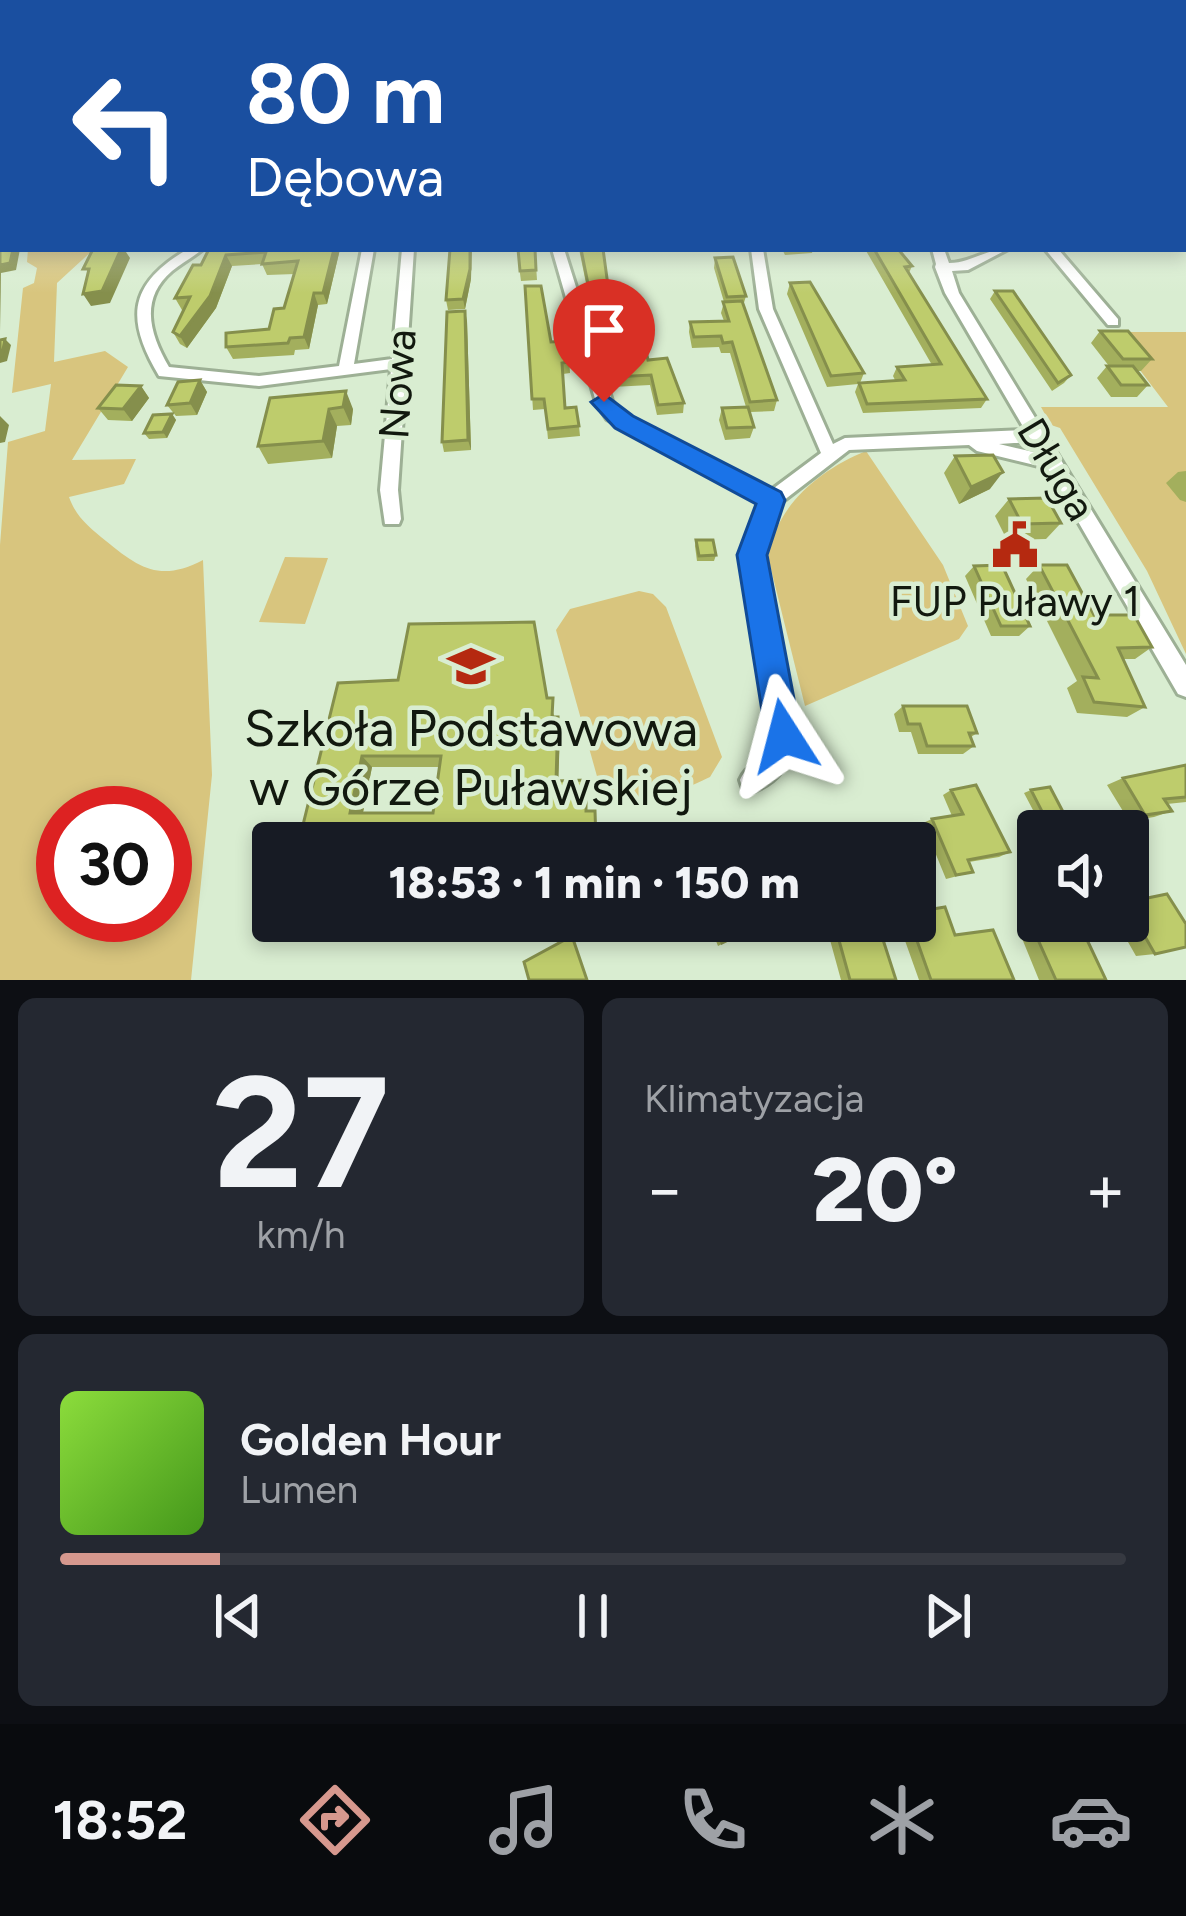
<!DOCTYPE html>
<html lang="pl">
<head>
<meta charset="utf-8">
<style>
	:root { --surface:#171b24; --page:#242831; --text:#f1f3f6; --muted:#9ea1a6; --line:#363941; --accent:#d6988e }
	body { margin:0; font-family:Figtree,sans-serif; background:var(--page); color:var(--text); height:100vh; display:flex; flex-direction:column; font-size:45px; white-space:nowrap }
	* { box-sizing:border-box; margin:0 }
	p { font-size:39px; color:var(--muted) }
	.icon { flex:none; width:66px; height:66px; fill:none; stroke:currentColor; stroke-width:2; stroke-linecap:round; stroke-linejoin:round }
	.map { position:relative; height:980px; overflow:hidden }
	.drawer { display:flex; flex-direction:column; gap:18px; padding:18px; background:#0d0f14; flex:1 }
	.drawer>* { flex:none }
	.guide { position:absolute; left:0px; top:0px; width:1188px; height:252px; box-shadow:0 6px 18px #0003; background:#1a4fa0; color:#fff; overflow:hidden }
	.tools { position:absolute; left:1017px; top:810px; display:grid; gap:24px }
	.tools a { display:grid; place-items:center; width:132px; height:132px; border-radius:12px; background:var(--surface); box-shadow:0 6px 18px #0003; font-size:60px }
	.speed { position:absolute; left:36px; top:786px; display:flex; gap:24px; font-size:60px; font-weight:700; text-align:center }
	.speed>* { display:grid; place-content:center; width:156px; height:156px; border-radius:50%; background:var(--surface); box-shadow:0 6px 18px #0003; line-height:1 }
	.speed .limit { border:18px solid #d22; background:#fff; color:#111 }
	.pin { position:absolute; display:grid; place-items:center; width:102px; height:102px; color:#fff; margin:-123px -51px; border-radius:50% 50% 50% 0; rotate:-45deg; box-shadow:0 0 12px #0007 }
	.pin .icon { rotate:45deg }
	.me { position:absolute; width:132px; margin:-66px; rotate:351deg; stroke-linejoin:round; filter:drop-shadow(0 0 9px #0008) }
	.turn { display:flex; align-items:center; gap:42px; height:252px; padding:0 48px; font-size:54px }
	.turn .icon { width:156px; height:156px; stroke-width:2.5 }
	.turn b { display:block; font-size:84px; line-height:102px }
	.big { font-size:90px; font-weight:800; line-height:1.1 }
	.drawer .widget { flex:1; display:flex; flex-direction:column; justify-content:center; gap:18px; min-width:0; padding:0 42px; border-radius:18px; background:var(--page) }
	.drawer .dial { align-items:center; gap:0 }
	.dial b { font-size:156px; line-height:1 }
	.song { display:flex; align-items:center; gap:36px }
	.cover { width:144px; height:144px; border-radius:18px; background:linear-gradient(135deg,hsl(90 70% 55%),hsl(100 70% 35%)) }
	.played { height:12px; border-radius:6px; background:linear-gradient(90deg,var(--accent) 15%,var(--line) 15%) }
	.keys { display:flex; justify-content:space-around; direction:ltr }
	.heat { display:flex; justify-content:space-between; align-items:center; font-size:66px; direction:ltr }
	.drawer .tiles { flex:1; display:grid; gap:18px; grid-template-columns:1fr 1fr }
	.widget:last-child { grid-column:span 2 }
	.trip { position:absolute; left:252px; top:822px; width:684px; height:120px; border-radius:12px; background:var(--surface); box-shadow:0 6px 18px #0003; font-weight:800; line-height:120px; text-align:center }
	.tabs { display:flex; height:192px; justify-content:space-around; align-items:center; background:#090b0e; color:var(--muted) }
	.tabs .icon { width:84px; height:84px }
	.tabs .active { color:var(--accent) }
	.tabs b { font-size:54px; color:var(--text) }
	.map>svg:first-child { display:block }
	.green { fill:#d8c57e; fill-rule:evenodd }
	.lines { fill:none; stroke-linecap:round; stroke-linejoin:round }
	.minor-casing { stroke:#9db095; stroke-width:6 }
	.minor { fill:#fff; fill-rule:evenodd }
	.wall { fill:#a3af5d; fill-rule:evenodd }
	.shaded-wall { fill:#858f4c }
	.building { fill:#becc6c; stroke:#858f4c; stroke-width:3; fill-rule:evenodd }
	.route { fill:#1a73e8; stroke:#114b97; stroke-width:3 }
	.labels { text-anchor:middle; stroke-width:9; stroke-linejoin:round; paint-order:stroke }
	.street-label { font-size:42px; fill:#12190f; stroke:#d9edd1 }
	.poi-label { font-size:42px; fill:#12190f; stroke:#d9edd1 }
	.near-poi-label { font-size:51px; fill:#12190f; stroke:#d9edd1 }
</style>
</head>
<body>
<div class="map">
<svg width="1186" height="980" viewBox="0 0 1186 980">
	<rect width="100%" height="100%" fill="#d9edd1"/>
	<!-- green -->
	<path class="green" d="M 28,249 L 94,249 L 57,283 L 54,362 L 105,351 L 128,367 L 72,460 L 136,459 L 124,484 L 69,497 C 76,517 89,527 106,541 C 140,569 161,582 203,560 L 212,775 L 191,980 L 0,980 L 0,545 L 8,442 L 45,431 L 51,384 L 12,393 L 23,288 L 34,283 L 37,268 L 27,262 ZM 63,813 L 165,813 L 165,915 L 63,915 Z
		M 1111,332 L 1186,332 L 1186,654 L 1147,571 L 1060,428 L 1051,425 L 1041,407 L 1168,407 Z
		M 866,451 L 943,565 L 968,626 L 959,639 L 805,706 L 768,557 C 776,506 819,470 866,451 Z
		M 285,557 L 328,558 L 305,624 L 259,622 Z
		M 639,591 L 653,594 L 666,607 L 722,757 L 710,777 C 680,791 625,818 600,787 L 556,630 L 570,609 Z"/>
	<g class="lines">
		<defs>
			<path id="minor" d="M 1185,177 L 1186,177 L 1186,183 L 1185,183 Z
				M 188,249 L 203,249 C 193,257 182,263 172,271 C 139,299 150,335 169,367 L 259,376 L 339,366 L 362,249 L 374,249 L 354,364 L 392,359 L 402,249 L 414,249 L 398,490 L 401,519 L 399,524 L 385,524 L 380,490 L 391,369 L 259,386 L 159,376 C 125,319 128,284 188,249 Z
				M 552,249 L 564,249 L 612,401 L 619,411 L 770,491 L 821,453 L 759,309 L 751,249 L 763,249 L 773,309 L 833,444 L 845,438 L 1025,430 L 945,293 L 935,267 L 936,264 L 932,249 L 944,249 L 949,263 C 971,263 985,249 1008,249 L 968,270 L 952,271 L 959,293 L 1186,665 L 1186,697 L 1178,694 L 1047,468 L 977,451 L 969,445 L 849,450 L 779,504 L 762,555 L 796,736 C 789,765 780,781 752,792 L 743,789 L 740,780 C 748,761 765,766 772,736 L 742,555 L 761,503 L 607,419 L 596,402 ZM 1032,442 L 1038,453 L 999,444 Z
				M 1045,249 L 1058,249 L 1118,319 L 1118,325 L 1108,325 Z"/>
		</defs>
		<!-- minor casing -->
		<use href="#minor" class="minor-casing"/>
		<!-- minor -->
		<use href="#minor" class="minor"/>
	</g>
	<!-- wall -->
	<path class="wall" d="M 209,249 L 340,249 L 327,304 L 318,305 L 309,349 L 295,350 L 294,355 L 233,359 L 226,347 L 269,329 L 284,308 L 295,274 L 267,275 L 262,264 L 232,266 L 216,308 L 187,348 L 180,344 L 173,332 L 184,310 L 182,310 L 175,298 L 201,265 Z
		M 535,249 L 537,280 L 521,281 L 519,266 Z
		M 579,249 L 603,249 L 609,302 L 590,303 Z
		M 782,249 L 813,249 L 812,253 L 785,255 Z
		M 865,249 L 898,249 L 912,266 L 909,273 L 987,399 L 981,408 L 863,413 L 855,392 L 858,384 L 827,387 L 787,294 L 790,283 L 864,373 L 860,383 L 895,380 L 893,376 L 897,367 L 932,365 Z
		M 715,258 L 746,296 L 743,306 L 777,400 L 774,411 L 750,412 L 754,427 L 750,438 L 725,440 L 719,420 L 722,408 L 746,407 L 730,353 L 721,353 L 719,347 L 692,348 L 689,332 L 690,322 L 724,321 L 721,313 L 724,302 L 714,268 Z
		M 471,279 L 465,309 L 448,310 L 446,300 Z
		M 525,286 L 551,342 L 568,341 L 570,373 L 563,374 L 565,408 L 579,426 L 580,436 L 548,439 L 545,409 L 533,410 Z
		M 995,291 L 1071,375 L 1064,383 L 1052,391 L 990,299 Z
		M 467,321 L 471,450 L 444,452 L 442,442 Z
		M 1100,331 L 1152,359 L 1141,371 L 1137,371 L 1148,385 L 1137,397 L 1111,397 L 1097,378 L 1107,366 L 1109,366 L 1091,343 Z
		M 613,333 L 648,360 L 684,403 L 683,413 L 657,415 L 650,385 L 612,387 L 609,373 L 609,363 L 616,363 Z
		M 200,380 L 207,392 L 197,415 L 176,416 L 167,405 Z
		M 141,386 L 149,398 L 132,421 L 108,420 L 98,408 Z
		M 270,398 L 353,409 L 351,425 L 337,426 L 332,458 L 268,464 L 258,446 Z
		M 172,414 L 176,420 L 167,438 L 149,439 L 144,433 Z
		M 955,456 L 990,489 L 959,504 L 944,473 Z
		M 1186,471 L 1186,502 L 1180,500 L 1166,483 L 1178,472 Z
		M 1009,499 L 1061,523 L 1046,539 L 1007,540 L 995,516 Z
		M 696,540 L 716,555 L 714,561 L 697,561 L 695,546 Z
		M 1039,565 L 1094,615 L 1152,647 L 1135,659 L 1123,659 L 1145,707 L 1127,717 L 1077,713 L 1067,688 L 1077,681 L 1026,579 Z
		M 974,566 L 1030,626 L 1019,636 L 991,636 L 965,576 Z
		M 338,683 L 547,698 L 560,730 L 558,781 L 586,811 L 299,841 ZM 372,767 L 439,767 L 433,813 L 363,813 Z
		M 903,706 L 977,733 L 971,737 L 974,746 L 963,754 L 918,754 L 911,732 L 899,732 L 894,714 Z
		M 1186,765 L 1186,802 L 1167,804 L 1172,811 L 1154,817 L 1129,821 L 1107,785 L 1123,778 Z
		M 951,790 L 1010,852 L 999,857 L 969,862 L 973,872 L 946,879 L 923,823 L 932,819 L 952,816 L 943,795 Z
		M 1031,790 L 1072,829 L 1066,831 L 1044,831 L 1024,793 Z
		M 1128,902 L 1155,954 L 1136,956 L 1116,921 L 1128,921 Z
		M 708,921 L 761,921 L 763,923 L 718,946 Z
		M 853,921 L 896,980 L 841,980 L 827,929 Z
		M 898,921 L 915,921 L 955,935 L 1014,980 L 919,980 Z
		M 1081,927 L 1106,980 L 1039,980 L 1021,936 Z"/>
	<!-- shaded-wall -->
	<path class="shaded-wall" d="M 13,249 L 20,249 L 16,270 L 1,273 L 0,331 L 0,265 Z
		M 121,249 L 124,249 L 130,258 L 110,303 L 91,306 L 83,294 Z
		M 334,249 L 340,249 L 327,304 L 323,293 Z
		M 470,249 L 472,249 L 471,279 L 465,309 L 463,299 Z
		M 226,255 L 232,266 L 216,308 L 187,348 L 180,336 Z
		M 314,293 L 318,305 L 309,349 L 304,337 Z
		M 465,311 L 467,321 L 471,450 L 468,440 Z
		M 5,339 L 11,345 L 7,361 L 0,363 L 0,356 Z
		M 200,380 L 207,392 L 197,415 L 190,403 Z
		M 141,386 L 149,398 L 132,421 L 123,409 Z
		M 346,391 L 353,409 L 351,425 L 343,407 Z
		M 329,409 L 337,426 L 332,458 L 323,441 Z
		M 172,414 L 176,420 L 167,438 L 163,432 Z
		M 0,416 L 9,425 L 5,442 L 0,443 Z
		M 1003,472 L 990,489 L 959,504 L 971,487 Z
		M 558,717 L 560,730 L 558,792 L 556,781 Z
		M 362,756 L 372,767 L 361,822 L 350,813 Z"/>
	<!-- building -->
	<path class="building" d="M 0,173 L 3,173 L 3,249 L 13,249 L 10,263 L 0,265 Z
		M 93,249 L 121,249 L 102,291 L 83,294 L 89,269 L 83,269 Z
		M 209,249 L 334,249 L 323,293 L 314,293 L 304,337 L 290,338 L 288,343 L 226,347 L 226,333 L 269,329 L 274,309 L 284,308 L 298,261 L 262,264 L 266,252 L 226,255 L 210,296 L 180,336 L 173,332 L 190,297 L 175,298 L 193,265 L 201,265 Z
		M 450,249 L 470,249 L 470,269 L 463,299 L 446,300 Z
		M 518,249 L 535,249 L 536,270 L 520,271 Z
		M 581,249 L 603,249 L 609,293 L 590,294 Z
		M 874,249 L 898,249 L 912,266 L 905,267 L 987,399 L 867,404 L 859,383 L 905,380 L 897,367 L 941,364 Z
		M 733,257 L 746,296 L 727,297 L 715,258 Z
		M 810,282 L 864,373 L 831,376 L 790,283 Z
		M 525,286 L 541,286 L 551,342 L 568,341 L 569,362 L 562,363 L 565,408 L 576,407 L 579,426 L 548,429 L 544,399 L 532,399 Z
		M 995,291 L 1013,291 L 1071,375 L 1058,383 Z
		M 742,301 L 777,400 L 750,402 L 732,342 L 723,343 L 721,336 L 694,337 L 690,322 L 729,321 L 723,302 Z
		M 465,311 L 468,440 L 442,442 L 447,312 Z
		M 1100,331 L 1128,331 L 1152,359 L 1123,359 Z
		M 642,332 L 648,360 L 667,358 L 684,403 L 658,405 L 651,375 L 613,377 L 609,363 L 619,362 L 613,333 Z
		M 5,339 L 2,355 L 0,356 L 0,340 Z
		M 1107,366 L 1133,366 L 1148,385 L 1121,385 Z
		M 200,380 L 190,403 L 167,405 L 178,382 Z
		M 116,385 L 141,386 L 123,409 L 98,408 Z
		M 346,391 L 343,407 L 329,409 L 323,441 L 258,446 L 270,398 Z
		M 748,407 L 754,427 L 727,428 L 722,408 Z
		M 172,414 L 163,432 L 144,433 L 153,415 Z
		M 993,455 L 1003,472 L 971,487 L 955,456 Z
		M 1047,498 L 1061,523 L 1022,524 L 1009,499 Z
		M 696,540 L 713,540 L 716,555 L 699,556 Z
		M 1002,565 L 1030,626 L 1001,626 L 974,566 Z
		M 1039,565 L 1067,565 L 1094,615 L 1134,615 L 1152,647 L 1118,648 L 1145,707 L 1094,702 L 1083,677 L 1098,678 Z
		M 534,622 L 547,698 L 553,698 L 552,717 L 558,717 L 556,781 L 586,780 L 586,811 L 595,811 L 596,843 L 289,843 L 299,841 L 338,683 L 398,680 L 409,624 ZM 362,756 L 441,756 L 433,813 L 350,813 Z
		M 903,706 L 967,706 L 977,733 L 969,733 L 974,746 L 927,746 L 920,724 L 908,724 Z
		M 1186,765 L 1186,797 L 1164,799 L 1172,811 L 1145,815 L 1123,778 Z
		M 976,785 L 1010,852 L 968,860 L 973,872 L 956,875 L 932,819 L 963,814 L 951,790 Z
		M 1050,787 L 1072,829 L 1052,831 L 1031,790 Z
		M 1167,894 L 1186,924 L 1186,947 L 1155,954 L 1128,907 L 1128,902 Z
		M 945,907 L 955,935 L 993,930 L 1014,980 L 931,980 L 910,921 L 915,921 L 915,912 Z
		M 713,921 L 761,921 L 763,923 L 722,943 Z
		M 853,921 L 877,921 L 896,980 L 850,980 L 835,926 Z
		M 1081,927 L 1106,980 L 1056,980 L 1035,933 Z
		M 572,936 L 587,980 L 529,980 L 524,962 Z"/>
	<!-- sky -->
	<linearGradient id="sky" x2="0" y2="1"><stop stop-color="#6cc3d8"/><stop offset="0.53" stop-color="#eef7ea"/><stop offset="1" stop-color="#eef7ea" stop-opacity="0"/></linearGradient>
	<rect width="1186" height="293" fill="url(#sky)"/>
	<!-- route -->
	<path class="route" d="M 604,394 L 633,416 L 781,492 L 785,500 L 767,555 L 801,736 L 796,749 L 784,754 L 771,749 L 766,736 L 737,555 L 756,504 L 615,428 L 591,402 Z"/>
	<!-- icons -->
	<defs>
		<symbol id="civic-bare" viewBox="-9 -9 18 18"><path d="M-.6-6.5H3V-4.5H.6V-3L4-1V1h2V6H-6V1h2V-1L-.6-3ZM-1.2 2.5V6h2.4V2.5Z" fill="#b52910" stroke="#d9edd1" stroke-width="2.5" paint-order="stroke"/></symbol>
		<symbol id="school-bare" viewBox="-9 -9 18 18"><path d="M0-5L7-2L0 1L-7-2ZM-4 1L0 2.5L4 1V4Q0 6-4 4Z" fill="#b52910" stroke="#d9edd1" stroke-width="2.5" paint-order="stroke"/></symbol>
	</defs>
	<g fill-rule="evenodd">
		<use href="#civic-bare" x="982" y="512" width="66" height="66"/>
		<use href="#school-bare" x="438" y="633" width="66" height="66"/>
	</g>
	<g class="labels">
		<!-- street labels -->
		<g class="street-label">
			<text transform="translate(397 384) rotate(-86)" y="15">Nowa</text>
			<text transform="translate(1057 469) rotate(59)" y="15">Długa</text>
		</g>
		<!-- poi labels -->
		<g class="poi-label">
			<text x="1015" y="616">FUP Puławy 1</text>
		</g>
		<!-- near-poi labels -->
		<g class="near-poi-label">
			<text x="471" y="746">Szkoła Podstawowa<tspan x="471" dy="59">w Górze Puławskiej</tspan></text>
		</g>
	</g>
</svg>
<div class="tools">
<a><svg class="icon" aria-label="sound" viewBox="0 0 24 24"><path d="M4 9h4l5-4v14l-5-4H4zM17 9q2 3 0 6"/></svg></a>
</div>
<div class="speed"><div class="limit">30</div></div>
<div class="pin" style="left:604px;top:402px;background:#d93025"><svg class="icon" aria-label="arrive" viewBox="0 0 24 24"><path d="M6 21V4h12l-3 4 3 4H6"/></svg></div>
<svg class="me" style="left:784px;top:736px" viewBox="-20 -20 40 40"><path d="M0-17L14 15 0 8-14 15z" fill="#1a73e8" stroke="#fff" stroke-width="4"/></svg>
<div class="trip">18:53 · 1 min · 150 m</div>
<div class="guide">
<div class="turn"><svg class="icon" aria-label="left" viewBox="0 0 24 24"><path d="M17 20v-9H6M10 6l-5 5 5 5"/></svg><div><b>80 m</b>Dębowa</div></div>
</div>
</div>
<section class="drawer">
<div class="tiles">
<div class="widget dial"><b>27</b><p>km/h</p></div>
<div class="widget"><p>Klimatyzacja</p>
<div class="heat"><a>−</a><b class="big">20°</b><a>+</a></div>
</div>
<div class="widget">
<div class="song"><i class="cover"></i><div><b>Golden Hour</b><p>Lumen</p></div></div>
<div class="played"></div>
<div class="keys"><svg class="icon" aria-label="previous" viewBox="0 0 24 24"><path d="M18 5L8 12l10 7zM5 5v14"/></svg><svg class="icon" aria-label="pause" viewBox="0 0 24 24"><path d="M8 5v14M16 5v14"/></svg><svg class="icon" aria-label="next" viewBox="0 0 24 24"><path d="M6 5l10 7-10 7zM19 5v14"/></svg></div>
</div>
</div>
</section>
<nav class="tabs">
<b>18:52</b>
<svg class="icon active" aria-label="directions" viewBox="0 0 24 24"><path d="M12 3l9 9-9 9-9-9zM9 14v-3h6M13 9l2 2-2 2"/></svg>
<svg class="icon" aria-label="music" viewBox="0 0 24 24"><path d="M9 18V5l10-2v13"/><circle cx="6" cy="18" r="3"/><circle cx="16" cy="16" r="3"/></svg>
<svg class="icon" aria-label="phone" viewBox="0 0 24 24"><path d="M5 4h4l2 5-3 2q2 4 5 5l2-3 5 2v4C11 20 4 13 5 4z"/></svg>
<svg class="icon" aria-label="climate" viewBox="0 0 24 24"><path d="M12 3v18M4 7l16 10M4 17L20 7"/></svg>
<svg class="icon" aria-label="car" viewBox="0 0 24 24"><path d="M5 17H2v-5l4-1 3-4h7l3 4 3 1v5h-3M9 17h6M6 11h13"/><circle cx="7" cy="17" r="2"/><circle cx="17" cy="17" r="2"/></svg>
</nav>
</body>
</html>
